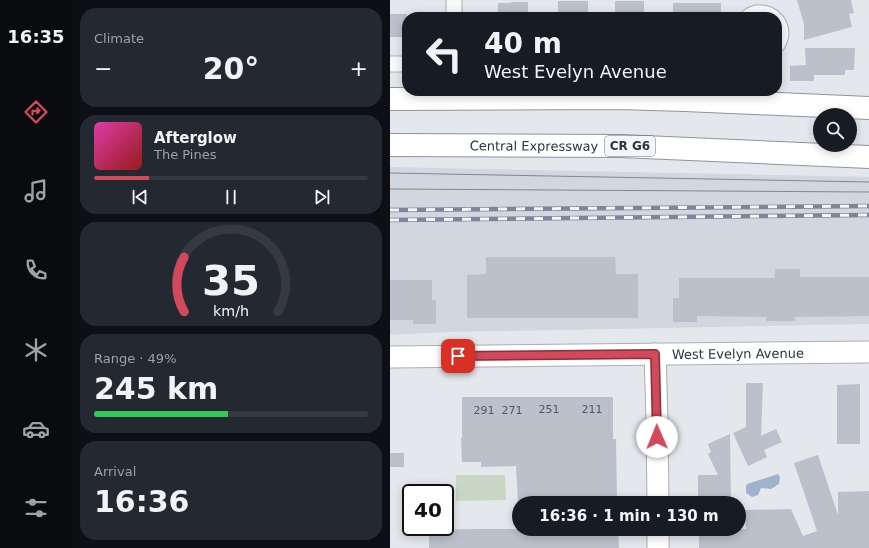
<!DOCTYPE html>
<html lang="en">
<head>
<meta charset="utf-8">
<style>
	:root { --surface:#171b24; --page:#242831; --text:#f1f3f6; --muted:#9ea1a6; --line:#363941; --accent:#d1495b }
	body { margin:0; font-family:"DejaVu Sans",sans-serif; background:var(--page); color:var(--text); height:100vh; display:flex; flex-direction:column; font-size:15px; white-space:nowrap }
	* { box-sizing:border-box; margin:0 }
	p { font-size:13px; color:var(--muted) }
	.icon { flex:none; width:22px; height:22px; fill:none; stroke:currentColor; stroke-width:2; stroke-linecap:round; stroke-linejoin:round }
	.map { position:relative; flex:1; overflow:hidden }
	.side { display:flex; flex-direction:column; gap:8px; padding:8px; background:#0d0f14; width:318px }
	.side>* { flex:none }
	.banner { position:absolute; left:12px; top:12px; width:380px; height:84px; border-radius:16px; box-shadow:0 2px 10px #0003; background:#171b24; color:var(--text); overflow:hidden }
	.buttons { position:absolute; left:423px; top:108px; display:grid; gap:8px }
	.buttons a { display:grid; place-items:center; width:44px; height:44px; border-radius:50%; background:var(--surface); box-shadow:0 2px 10px #0003; font-size:20px }
	.speed { position:absolute; left:12px; top:484px; display:flex; gap:8px; font-size:20px; font-weight:700; text-align:center }
	.speed>* { display:grid; place-content:center; width:52px; height:52px; border-radius:50%; background:var(--surface); box-shadow:0 2px 10px #0003; line-height:1 }
	.speed .limit { border:2px solid #111; border-radius:6px; background:#fff; color:#111 }
	.pin { position:absolute; display:grid; place-items:center; width:34px; height:34px; color:#fff; margin:-17px; border-radius:8px; box-shadow:0 2px 6px #0006 }
	.me { position:absolute; width:44px; margin:-22px; rotate:359deg; stroke-linejoin:round; filter:drop-shadow(0 0 3px #0008) }
	.turn { display:flex; align-items:center; gap:14px; height:84px; padding:0 16px; font-size:18px }
	.turn .icon { width:52px; height:52px; stroke-width:2.5 }
	.turn b { display:block; font-size:28px; line-height:34px }
	.big { font-size:30px; font-weight:600; line-height:1.1 }
	.side .tile { flex:1; display:flex; flex-direction:column; justify-content:center; gap:6px; min-width:0; padding:0 14px; border-radius:16px; background:var(--page) }
	.side .dial { align-items:center; gap:0 }
	.dial svg { height:104px; overflow:visible; fill:none; stroke:var(--line); stroke-width:7; stroke-linecap:round; text-anchor:middle }
	.dial text { fill:var(--text); stroke:none }
	.song { display:flex; align-items:center; gap:12px }
	.cover { width:48px; height:48px; border-radius:6px; background:linear-gradient(135deg,hsl(320 70% 55%),hsl(0 70% 35%)) }
	.played { height:4px; border-radius:2px; background:linear-gradient(90deg,var(--accent) 20%,var(--line) 20%) }
	.keys { display:flex; justify-content:space-around; direction:ltr }
	.heat { display:flex; justify-content:space-between; align-items:center; font-size:22px; direction:ltr }
	.charge { height:6px; border-radius:3px; background:linear-gradient(90deg,#34c759 49%,var(--line) 0) }
	.trip { position:absolute; left:122px; top:496px; width:234px; height:40px; border-radius:20px; background:var(--surface); box-shadow:0 2px 10px #0003; font-weight:600; line-height:40px; text-align:center }
	main { display:flex; flex:1; min-height:0 }
	.tabs { display:flex; flex-direction:column; width:72px; justify-content:space-around; align-items:center; background:#090b0e; color:var(--muted) }
	.tabs .icon { width:28px; height:28px }
	.tabs .active { color:var(--accent) }
	.tabs b { font-size:18px; color:var(--text) }
	.map>svg:first-child { display:block }
	.built { fill:#d2d6de }
	.green { fill:#c9d6c5 }
	.water { fill:#9fb4cc }
	.building { fill:#bbc0ca }
	.lines { fill:none; stroke-linecap:round; stroke-linejoin:round }
	.street-casing { stroke:#a9aeb7; stroke-width:17 }
	.secondary-casing { stroke:#a9aeb7; stroke-width:23 }
	.highway-casing { stroke:#8b94a3; stroke-width:24 }
	.street { stroke:#f7f8fa; stroke-width:15 }
	.secondary { stroke:#fff; stroke-width:21 }
	.highway { stroke:#fff; stroke-width:22 }
	.tram { stroke:#7d8696; stroke-width:1 }
	.rail-casing { stroke:#7d8696; stroke-width:4.5 }
	.rail { stroke:#f4f6f9; stroke-width:3; stroke-dasharray:9; stroke-linecap:butt }
	.route-casing { stroke:#882f3b; stroke-width:10 }
	.route { stroke:#d1495b; stroke-width:7 }
	.labels { text-anchor:middle; stroke-width:4; stroke-linejoin:round; paint-order:stroke }
	.number-label { font-size:11px; fill:#4f5766 }
	.shield { fill:#f4f6f9; stroke:#676e7b; stroke-width:1 }
	.shield-label { font-size:12px; font-weight:bold; fill:#2b3445 }
	.street-label { font-size:13px; fill:#2b3445; stroke:#f4f6f9 }
</style>
</head>
<body>
<main>
<nav class="tabs">
<b>16:35</b>
<svg class="icon active" aria-label="directions" viewBox="0 0 24 24"><path d="M12 3l9 9-9 9-9-9zM9 14v-3h6M13 9l2 2-2 2"/></svg>
<svg class="icon" aria-label="music" viewBox="0 0 24 24"><path d="M9 18V5l10-2v13"/><circle cx="6" cy="18" r="3"/><circle cx="16" cy="16" r="3"/></svg>
<svg class="icon" aria-label="phone" viewBox="0 0 24 24"><path d="M5 4h4l2 5-3 2q2 4 5 5l2-3 5 2v4C11 20 4 13 5 4z"/></svg>
<svg class="icon" aria-label="climate" viewBox="0 0 24 24"><path d="M12 3v18M4 7l16 10M4 17L20 7"/></svg>
<svg class="icon" aria-label="car" viewBox="0 0 24 24"><path d="M5 17H2v-5l4-1 3-4h7l3 4 3 1v5h-3M9 17h6M6 11h13"/><circle cx="7" cy="17" r="2"/><circle cx="17" cy="17" r="2"/></svg>
<svg class="icon" aria-label="filters" viewBox="0 0 24 24"><path d="M4 7h16M4 17h16"/><circle cx="9" cy="7" r="2"/><circle cx="15" cy="17" r="2"/></svg>
</nav>
<section class="side">
<div class="tile"><p>Climate</p>
<div class="heat"><a>−</a><b class="big">20°</b><a>+</a></div>
</div>
<div class="tile">
<div class="song"><i class="cover"></i><div><b>Afterglow</b><p>The Pines</p></div></div>
<div class="played"></div>
<div class="keys"><svg class="icon" aria-label="previous" viewBox="0 0 24 24"><path d="M18 5L8 12l10 7zM5 5v14"/></svg><svg class="icon" aria-label="pause" viewBox="0 0 24 24"><path d="M8 5v14M16 5v14"/></svg><svg class="icon" aria-label="next" viewBox="0 0 24 24"><path d="M6 5l10 7-10 7zM19 5v14"/></svg></div>
</div>
<div class="tile dial"><svg viewBox="0 0 100 80">
<path d="M14 69A42 42 0 1 1 86 69"/>
<path d="M14 69A42 42 0 0 1 14 27" stroke="#d1495b"/>
<text x="50" y="56" font-size="32" font-weight="700">35</text>
<text x="50" y="72" font-size="11">km/h</text>
</svg></div>
<div class="tile"><p>Range · 49%</p><b class="big">245 km</b><div class="charge"></div></div>
<div class="tile"><p>Arrival</p><b class="big">16:36</b></div>
</section>
<div class="map">
<svg width="479" height="548" viewBox="0 0 479 548">
	<rect width="100%" height="100%" fill="#e4e7ec"/>
	<!-- built -->
	<path class="built" d="M 0,167 L 479,177 L 479,324 L 60,332 L 0,335 Z"/>
	<!-- green -->
	<path class="green" d="M 66,475 L 115,475 L 116,500 L 66,501 Z"/>
	<!-- water -->
	<path class="water" d="M 388,474 L 390,477 L 389,484 L 381,489 L 371,488 L 368,495 L 362,497 L 356,493 L 356,486 L 357,484 Z"/>
	<!-- building -->
	<path class="building" d="M 407,0 L 461,0 L 464,13 L 459,14 L 462,27 L 414,40 L 414,24 Z
		M 168,1 L 198,1 L 198,17 L 168,17 Z
		M 225,1 L 254,1 L 254,16 L 225,17 Z
		M 121,2 L 138,2 L 138,17 L 108,17 L 108,3 L 121,3 Z
		M 283,3 L 331,3 L 331,17 L 283,17 Z
		M 0,14 L 17,14 L 17,37 L 0,37 Z
		M 415,48 L 465,48 L 464,70 L 455,70 L 455,75 L 424,75 L 424,81 L 400,81 L 400,66 L 416,65 Z
		M 96,257 L 225,257 L 226,274 L 248,274 L 248,318 L 77,318 L 77,275 L 96,274 Z
		M 385,269 L 410,269 L 410,277 L 479,277 L 479,316 L 405,317 L 405,321 L 376,321 L 376,317 L 307,316 L 307,322 L 283,322 L 283,298 L 289,298 L 289,278 L 385,278 Z
		M 0,280 L 42,280 L 42,300 L 46,300 L 46,324 L 23,324 L 23,320 L 0,320 Z
		M 356,383 L 373,383 L 371,436 L 386,429 L 392,442 L 374,450 L 377,457 L 358,466 L 343,433 L 356,427 Z
		M 470,384 L 470,444 L 447,444 L 447,385 Z
		M 72,397 L 223,397 L 223,439 L 226,439 L 227,501 L 211,502 L 211,500 L 186,501 L 186,500 L 128,502 L 126,466 L 91,467 L 91,462 L 72,462 L 71,438 L 72,438 Z
		M 340,434 L 341,503 L 308,503 L 308,475 L 328,475 L 318,454 L 321,452 L 318,444 Z
		M 0,453 L 14,453 L 14,467 L 0,467 Z
		M 428,455 L 448,515 L 448,492 L 479,491 L 479,548 L 309,548 L 309,529 L 356,529 L 355,510 L 401,509 L 413,536 L 427,531 L 404,463 Z
		M 85,529 L 134,529 L 134,530 L 228,529 L 229,548 L 39,548 L 39,530 Z"/>
	<g class="lines">
		<defs>
			<path id="street" d="M 64,17 L 64,0
				M 358,17 C 366,11 375,12 383,17
				M 387,21 C 392,29 392,37 387,45
				M 0,64 L 17,64"/>
			<g id="secondary">
				<path d="M 265,354 L 267,418 L 268,503"/>
				<path id="s1" d="M 0,357 L 479,352"/>
				<path d="M 268,529 L 268,548"/>
			</g>
			<g id="highway">
				<path d="M 0,99 L 229,98 L 295,100 L 479,108"/>
				<path id="s2" d="M 0,145 L 231,146 L 479,157"/>
			</g>
		</defs>
		<!-- street casing -->
		<use href="#street" class="street-casing"/>
		<!-- secondary casing -->
		<use href="#secondary" class="secondary-casing"/>
		<!-- highway casing -->
		<use href="#highway" class="highway-casing"/>
		<!-- street -->
		<use href="#street" class="street"/>
		<!-- secondary -->
		<use href="#secondary" class="secondary"/>
		<!-- highway -->
		<use href="#highway" class="highway"/>
		<!-- tram -->
		<path class="tram" d="M 0,173 L 479,182
			M 0,189 L 479,192"/>
		<defs>
			<path id="rail" d="M 0,210 L 479,206
				M 0,220 L 479,215"/>
		</defs>
		<!-- rail casing -->
		<use href="#rail" class="rail-casing"/>
		<!-- rail -->
		<use href="#rail" class="rail"/>
	</g>
	<g class="lines">
		<defs>
			<path id="route" d="M 68,356 L 265,354 L 267,437"/>
		</defs>
		<!-- route casing -->
		<use href="#route" class="route-casing"/>
		<!-- route -->
		<use href="#route" class="route"/>
	</g>
	<g class="labels">
		<!-- number labels -->
		<g class="number-label">
			<text x="159" y="413">251</text>
			<text x="202" y="413">211</text>
			<text x="94" y="414">291</text>
			<text x="122" y="414">271</text>
		</g>
		<!-- shield labels -->
		<rect class="shield" x="215" y="136" width="50" height="20" rx="3"/>
		<g class="shield-label">
			<text x="240" y="150">CR G6</text>
		</g>
		<!-- street labels -->
		<g class="street-label">
			<text dy="5" stroke="none"><textPath href="#s2" startOffset="144">Central Expressway</textPath></text>
			<text dy="5" stroke="none"><textPath href="#s1" startOffset="348">West Evelyn Avenue</textPath></text>
		</g>
	</g>
</svg>
<div class="buttons">
<a><svg class="icon" aria-label="search" viewBox="0 0 24 24"><circle cx="10" cy="10" r="6"/><path d="M15 15l6 6"/></svg></a>
</div>
<div class="speed"><div class="limit">40</div></div>
<div class="pin" style="left:68px;top:356px;background:#d93025"><svg class="icon" aria-label="arrive" viewBox="0 0 24 24"><path d="M6 21V4h12l-3 4 3 4H6"/></svg></div>
<svg class="me" style="left:267px;top:437px" viewBox="-20 -20 40 40"><circle r="19" fill="#fff"/><path d="M0-13L10 11 0 6-10 11z" fill="#d1495b"/></svg>
<div class="trip">16:36 · 1 min · 130 m</div>
<div class="banner">
<div class="turn"><svg class="icon" aria-label="left" viewBox="0 0 24 24"><path d="M17 20v-9H6M10 6l-5 5 5 5"/></svg><div><b>40 m</b>West Evelyn Avenue</div></div>
</div>
</div>
</main>
</body>
</html>
